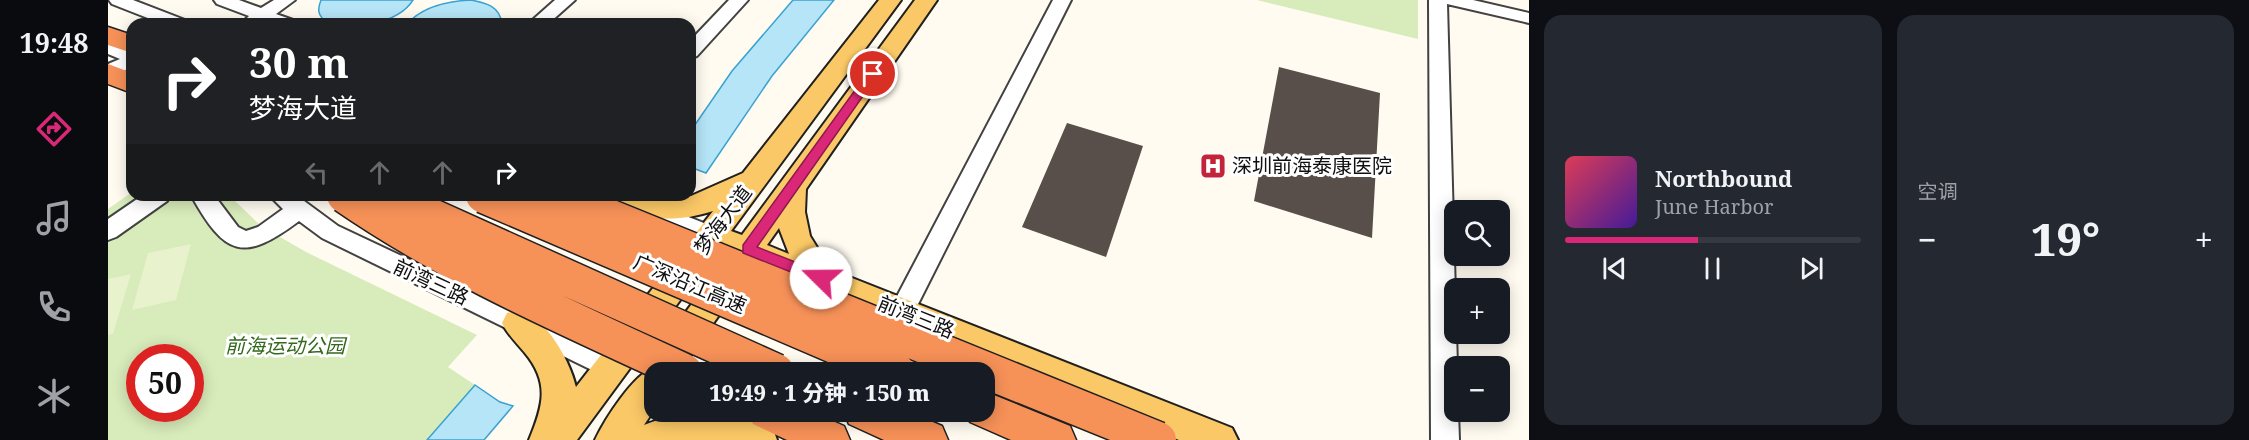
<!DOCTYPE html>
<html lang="zh">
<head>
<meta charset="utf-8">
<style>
	:root { --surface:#171b24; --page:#242831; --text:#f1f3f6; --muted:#9ea1a6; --line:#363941; --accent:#db2777 }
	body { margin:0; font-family:"Noto Serif","Noto Sans SC",serif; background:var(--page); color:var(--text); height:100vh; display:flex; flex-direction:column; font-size:22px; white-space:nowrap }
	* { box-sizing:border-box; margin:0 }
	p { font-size:20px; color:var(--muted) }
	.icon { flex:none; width:33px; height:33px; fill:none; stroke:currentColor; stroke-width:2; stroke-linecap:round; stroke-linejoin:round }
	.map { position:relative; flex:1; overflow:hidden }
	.panel { display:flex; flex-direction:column; gap:15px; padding:15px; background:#0d0f14; width:720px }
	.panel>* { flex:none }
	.banner { position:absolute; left:18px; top:18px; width:570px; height:183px; border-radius:18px; box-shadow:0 3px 15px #0003; background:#202124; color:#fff; overflow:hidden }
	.buttons { position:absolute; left:1336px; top:200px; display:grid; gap:12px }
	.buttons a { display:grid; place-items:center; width:66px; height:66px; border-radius:12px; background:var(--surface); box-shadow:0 3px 15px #0003; font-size:30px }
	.speed { position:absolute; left:18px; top:344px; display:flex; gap:12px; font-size:30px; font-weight:700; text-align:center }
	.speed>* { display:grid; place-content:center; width:78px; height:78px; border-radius:50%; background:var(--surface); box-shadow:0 3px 15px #0003; line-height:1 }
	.speed .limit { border:9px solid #d22; background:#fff; color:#111 }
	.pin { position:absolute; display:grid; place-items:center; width:51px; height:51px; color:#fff; margin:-26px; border:3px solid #fff; border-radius:50%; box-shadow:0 2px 6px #0007 }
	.me { position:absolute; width:66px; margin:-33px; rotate:292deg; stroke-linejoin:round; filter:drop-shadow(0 0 4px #0008) }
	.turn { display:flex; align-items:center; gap:21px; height:126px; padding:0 24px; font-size:27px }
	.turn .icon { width:78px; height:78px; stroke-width:2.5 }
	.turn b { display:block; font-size:42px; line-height:51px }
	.lanes { display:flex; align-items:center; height:57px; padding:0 24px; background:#0003; justify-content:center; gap:30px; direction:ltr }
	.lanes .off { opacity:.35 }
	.big { font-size:45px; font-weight:800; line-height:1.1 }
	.panel .widget { flex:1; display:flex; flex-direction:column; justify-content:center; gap:9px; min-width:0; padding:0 21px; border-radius:18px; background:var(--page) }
	.song { display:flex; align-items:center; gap:18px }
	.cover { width:72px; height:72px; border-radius:9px; background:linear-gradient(135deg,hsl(350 70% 55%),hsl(260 70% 35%)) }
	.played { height:6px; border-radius:3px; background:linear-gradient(90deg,var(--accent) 45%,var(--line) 45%) }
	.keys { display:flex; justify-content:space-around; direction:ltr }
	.heat { display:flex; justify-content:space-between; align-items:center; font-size:33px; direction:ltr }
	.panel .tiles { flex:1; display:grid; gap:15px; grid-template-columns:repeat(2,1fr) }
	.trip { position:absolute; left:536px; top:362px; width:351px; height:60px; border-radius:18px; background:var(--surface); box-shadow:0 3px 15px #0003; font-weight:800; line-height:60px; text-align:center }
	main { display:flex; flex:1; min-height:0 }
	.tab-bar { display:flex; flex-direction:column; width:108px; justify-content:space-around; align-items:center; background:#090b0e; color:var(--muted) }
	.tab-bar .icon { width:42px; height:42px }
	.tab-bar .on { color:var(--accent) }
	.tab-bar b { font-size:27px; color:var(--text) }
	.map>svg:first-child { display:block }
	.green { fill:#d8ebba; fill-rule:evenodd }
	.pitch { fill:#e8f2cc }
	.water { fill:#b5e5f7; stroke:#3aa2d0; stroke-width:1.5 }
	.building { fill:#584f4b }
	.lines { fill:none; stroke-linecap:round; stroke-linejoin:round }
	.minor-casing { stroke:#424242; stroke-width:4 }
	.major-casing { stroke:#202020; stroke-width:4 }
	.highway-casing { stroke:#202020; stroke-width:3 }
	.minor { fill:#fff; fill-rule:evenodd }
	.major { fill:#fac866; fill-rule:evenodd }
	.highway { fill:#f69158; fill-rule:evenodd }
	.highway-bridge-casing { stroke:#202020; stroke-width:39; stroke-linecap:butt }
	.highway-bridge { stroke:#f69158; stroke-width:36 }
	.route { fill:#db2777; stroke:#8e194d; stroke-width:1.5 }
	.labels { text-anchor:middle; stroke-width:6; stroke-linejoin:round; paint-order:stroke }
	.poi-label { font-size:20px; fill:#0f0f0f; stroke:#fff; text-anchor:start }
	.street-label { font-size:20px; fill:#0f0f0f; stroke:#fff }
	.park-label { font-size:20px; font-style:italic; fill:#34691d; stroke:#fff }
</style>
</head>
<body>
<main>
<nav class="tab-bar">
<b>19:48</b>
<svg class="icon on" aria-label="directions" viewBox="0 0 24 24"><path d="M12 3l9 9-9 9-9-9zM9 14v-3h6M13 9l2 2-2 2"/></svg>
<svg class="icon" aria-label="music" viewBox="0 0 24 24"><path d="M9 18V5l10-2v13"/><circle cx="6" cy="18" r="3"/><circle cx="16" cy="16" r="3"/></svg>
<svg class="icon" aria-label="phone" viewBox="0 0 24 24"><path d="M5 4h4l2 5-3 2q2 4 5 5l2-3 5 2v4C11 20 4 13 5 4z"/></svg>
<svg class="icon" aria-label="climate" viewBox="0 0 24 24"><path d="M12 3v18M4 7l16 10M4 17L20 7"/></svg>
</nav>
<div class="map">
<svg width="1421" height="440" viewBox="0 0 1421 440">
	<rect width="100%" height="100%" fill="#fffbf1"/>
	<!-- green -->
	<path class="green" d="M 1149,0 L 1310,0 L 1310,39 Z
		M 24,192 L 24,195 L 121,195 L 153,226 L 198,252 L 369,335 L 340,367 L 367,385 L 319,440 L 0,440 L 0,209 ZM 32,357 L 82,357 L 82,408 L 32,408 Z"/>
	<!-- pitch -->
	<path class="pitch" d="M 83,244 L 68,300 L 24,310 L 40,253 Z
		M 23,274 L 5,334 L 0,335 L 0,279 Z"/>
	<!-- water -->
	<path class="water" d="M 213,0 L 305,0 C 290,24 243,31 218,22 C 210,15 209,10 213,0 Z
		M 363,0 C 378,3 392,6 394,24 L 299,24 C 315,6 340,1 363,0 Z
		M 685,0 L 726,0 L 664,76 L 598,173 L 582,167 L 582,132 L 624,71 Z
		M 367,385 L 392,402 L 405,406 L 376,440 L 319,440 Z"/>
	<!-- building -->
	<path class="building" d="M 1171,67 L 1272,93 L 1264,238 L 1146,201 Z
		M 959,123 L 1035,146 L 998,257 L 914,227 Z"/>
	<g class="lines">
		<defs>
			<path id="minor" d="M 1,0 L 25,0 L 77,20 L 80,24 L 55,24 L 4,4 Z
				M 106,0 L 131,0 L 153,8 L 166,0 L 187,0 L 168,14 L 185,20 L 188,24 L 156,21 L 140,24 L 137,20 L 141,16 L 109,4 Z
				M 447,0 L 467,0 L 440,24 L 420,24 Z
				M 621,0 L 640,0 L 589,56 L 582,58 L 582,41 Z
				M 945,0 L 963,0 L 803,318 L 794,321 L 785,318 L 782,311 L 785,304 Z
				M 1321,0 L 1365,0 L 1421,13 L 1421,23 L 1339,4 L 1349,366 L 1347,411 L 1350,411 L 1351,440 L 1323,440 Z
				M 0,41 L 24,50 L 24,68 L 0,77 L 0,64 L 12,59 L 0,54 Z
				M 35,195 L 62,195 L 59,201 L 8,237 L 0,240 L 0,219 Z
				M 83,195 L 106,195 L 130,227 L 138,231 L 150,227 L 175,209 L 161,195 L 188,195 L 230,226 L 512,359 L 516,367 L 512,375 L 503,379 L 494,375 L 214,238 L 191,221 C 135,263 117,256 83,195 Z
				M 492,195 L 525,195 L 611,229 L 614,235 L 611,241 L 603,244 L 595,241 L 495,201 Z"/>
			<path id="major" d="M 771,0 L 793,0 L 623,231 L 634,235 L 807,0 L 829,0 L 698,189 L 697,212 L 702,236 L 710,249 L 734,274 L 1124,428 L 1130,440 L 1071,440 L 646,265 L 581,358 L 570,362 L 559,358 L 554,348 L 559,338 L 620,254 L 609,250 L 469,440 L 421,440 C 435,406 442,383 417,353 C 409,343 400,335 394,323 L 399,313 C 432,302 462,360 468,387 L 605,211 C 574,221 547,221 516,211 L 512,204 L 516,197 L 583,196 L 635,173 ZM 671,228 L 681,254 L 659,245 Z
				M 546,367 L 558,372 L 546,372 L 546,410 L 536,425 C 580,408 620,409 664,426 L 669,440 L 487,440 C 497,419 525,375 546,367 Z"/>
			<path id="highway" d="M 0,27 L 24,35 L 24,53 L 0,45 Z
				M 0,64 L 24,73 L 24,93 L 0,84 Z
				M 876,391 L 962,426 L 968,440 L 903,440 L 862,422 L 857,411 L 876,411 Z
				M 639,411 L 702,411 L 736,426 L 742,440 L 679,440 L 645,424 Z
				M 735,411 L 799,411 L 834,426 L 840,440 L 776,440 L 741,424 Z"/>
		</defs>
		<!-- minor casing -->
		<use href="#minor" class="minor-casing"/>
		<!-- major casing -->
		<use href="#major" class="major-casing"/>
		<!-- highway casing -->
		<use href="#highway" class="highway-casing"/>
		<!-- minor -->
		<use href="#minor" class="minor"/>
		<!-- major -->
		<use href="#major" class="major"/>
		<!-- highway -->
		<use href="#highway" class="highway"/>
		<defs>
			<path id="highway-bridge" d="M 237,195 C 343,268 460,318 576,372
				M 275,195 L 668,372
				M 376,195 L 789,372
				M 446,195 L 1050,440"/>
		</defs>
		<!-- highway-bridge casing -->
		<use href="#highway-bridge" class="highway-bridge-casing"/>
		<!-- highway-bridge -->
		<use href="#highway-bridge" class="highway-bridge"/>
	</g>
	<!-- route -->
	<path class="route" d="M 765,70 L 771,74 L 769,76 L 649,247 L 718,274 L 720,278 L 718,282 L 708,282 L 635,253 L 635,245 L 761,71 Z"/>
	<!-- icons -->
	<defs>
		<symbol id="hospital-square" viewBox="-11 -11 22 22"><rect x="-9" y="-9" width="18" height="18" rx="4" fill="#c2243a" stroke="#fff"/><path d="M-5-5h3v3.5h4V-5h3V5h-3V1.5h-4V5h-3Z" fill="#fff"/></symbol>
	</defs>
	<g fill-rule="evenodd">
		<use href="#hospital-square" x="1090" y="151" width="30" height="30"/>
	</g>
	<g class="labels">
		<!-- poi labels -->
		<g class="poi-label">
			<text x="1124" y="173">深圳前海泰康医院</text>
		</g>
		<!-- street labels -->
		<g class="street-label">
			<text transform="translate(615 220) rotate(-53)" y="7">梦海大道</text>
			<text transform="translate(323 282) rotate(25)" y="7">前湾三路</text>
			<text transform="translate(582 284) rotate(23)" y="7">广深沿江高速</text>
			<text transform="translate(808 317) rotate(22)" y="7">前湾三路</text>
		</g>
		<!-- park labels -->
		<g class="park-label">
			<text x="177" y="353">前海运动公园</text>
		</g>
	</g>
</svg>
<div class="buttons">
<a><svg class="icon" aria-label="search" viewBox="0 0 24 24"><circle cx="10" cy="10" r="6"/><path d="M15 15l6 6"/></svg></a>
<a>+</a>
<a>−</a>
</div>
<div class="speed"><div class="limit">50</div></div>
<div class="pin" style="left:765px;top:74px;background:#d93025"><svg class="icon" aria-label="arrive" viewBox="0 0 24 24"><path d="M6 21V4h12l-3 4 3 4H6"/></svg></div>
<svg class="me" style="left:713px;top:278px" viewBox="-20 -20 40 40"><circle r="19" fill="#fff"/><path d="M0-13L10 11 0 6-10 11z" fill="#db2777"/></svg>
<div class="trip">19:49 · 1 分钟 · 150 m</div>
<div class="banner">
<div class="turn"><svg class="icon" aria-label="right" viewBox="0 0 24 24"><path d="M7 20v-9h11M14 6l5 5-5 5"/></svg><div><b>30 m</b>梦海大道</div></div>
<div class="lanes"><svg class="icon off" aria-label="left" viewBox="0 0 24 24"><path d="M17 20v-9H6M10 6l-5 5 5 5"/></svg><svg class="icon off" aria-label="ahead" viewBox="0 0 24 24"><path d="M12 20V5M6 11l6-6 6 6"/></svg><svg class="icon off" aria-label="ahead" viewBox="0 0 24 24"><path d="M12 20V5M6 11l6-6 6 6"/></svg><svg class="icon" aria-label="right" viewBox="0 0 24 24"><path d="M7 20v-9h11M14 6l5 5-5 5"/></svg></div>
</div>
</div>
<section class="panel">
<div class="tiles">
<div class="widget">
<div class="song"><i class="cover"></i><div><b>Northbound</b><p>June Harbor</p></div></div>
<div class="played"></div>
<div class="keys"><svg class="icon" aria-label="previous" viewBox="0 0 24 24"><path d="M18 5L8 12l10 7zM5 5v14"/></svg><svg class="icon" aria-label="pause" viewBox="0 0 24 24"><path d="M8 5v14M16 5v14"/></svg><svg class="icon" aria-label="next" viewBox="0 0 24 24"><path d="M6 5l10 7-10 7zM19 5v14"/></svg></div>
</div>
<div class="widget"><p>空调</p>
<div class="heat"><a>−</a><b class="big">19°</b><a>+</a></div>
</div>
</div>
</section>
</main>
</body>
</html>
